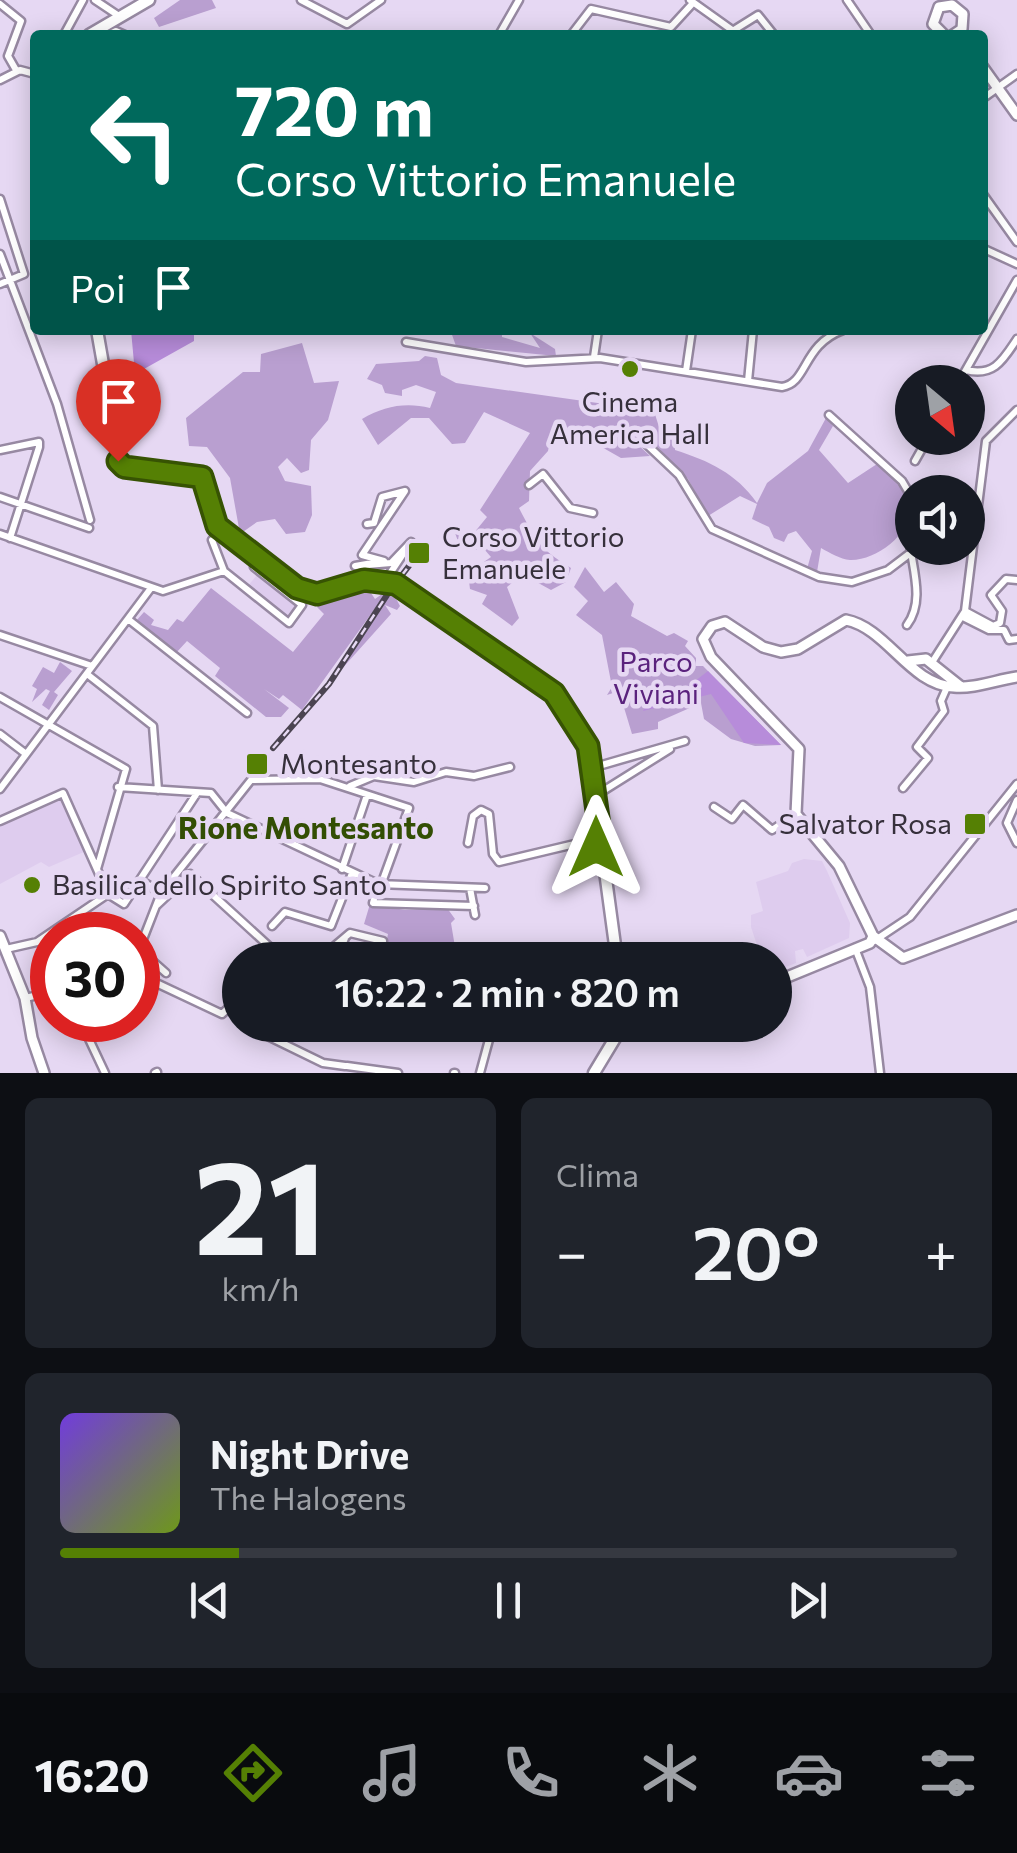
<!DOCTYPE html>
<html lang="it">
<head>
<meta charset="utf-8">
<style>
	:root { --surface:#171b24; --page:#20242c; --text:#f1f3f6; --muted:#9ea1a6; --line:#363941; --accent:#558004 }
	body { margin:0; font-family:Commissioner,sans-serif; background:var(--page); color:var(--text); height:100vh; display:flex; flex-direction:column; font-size:38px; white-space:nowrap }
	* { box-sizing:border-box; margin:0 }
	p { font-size:32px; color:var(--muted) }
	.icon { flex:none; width:55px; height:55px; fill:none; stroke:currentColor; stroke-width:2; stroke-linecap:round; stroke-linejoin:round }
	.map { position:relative; height:1073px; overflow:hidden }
	.details { display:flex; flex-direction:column; gap:25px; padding:25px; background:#0d0f14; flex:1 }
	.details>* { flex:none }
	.banner { position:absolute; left:30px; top:30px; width:958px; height:305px; border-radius:10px; box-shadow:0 5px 25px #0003; background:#00695c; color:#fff; overflow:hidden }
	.needle { width:65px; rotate:151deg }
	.fabs { position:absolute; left:895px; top:365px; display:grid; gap:20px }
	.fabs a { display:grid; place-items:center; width:90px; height:90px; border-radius:50%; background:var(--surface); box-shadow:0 5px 25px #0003; font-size:50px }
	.speed { position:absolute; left:30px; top:912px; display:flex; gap:20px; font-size:50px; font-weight:700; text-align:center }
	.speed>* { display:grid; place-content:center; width:130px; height:130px; border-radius:50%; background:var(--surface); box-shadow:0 5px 25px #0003; line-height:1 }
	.speed .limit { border:15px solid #d22; background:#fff; color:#111 }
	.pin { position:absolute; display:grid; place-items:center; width:85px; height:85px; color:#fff; margin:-102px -42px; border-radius:50% 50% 50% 0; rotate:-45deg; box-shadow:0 0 10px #0007 }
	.pin .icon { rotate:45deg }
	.me { position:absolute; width:110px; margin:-55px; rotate:0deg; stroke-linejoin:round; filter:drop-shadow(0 0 8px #0008) }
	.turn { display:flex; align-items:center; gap:35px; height:210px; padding:0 40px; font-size:45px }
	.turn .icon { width:130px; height:130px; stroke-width:2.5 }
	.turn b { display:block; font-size:70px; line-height:85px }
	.then { display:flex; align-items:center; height:95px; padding:0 40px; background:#0003; gap:20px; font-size:38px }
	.big { font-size:75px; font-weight:600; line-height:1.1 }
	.details .widget { flex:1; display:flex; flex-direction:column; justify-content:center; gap:15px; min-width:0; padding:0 35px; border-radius:15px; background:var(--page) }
	.details .dial { align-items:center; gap:0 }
	.dial b { font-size:130px; line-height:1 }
	.song { display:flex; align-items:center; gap:30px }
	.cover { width:120px; height:120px; border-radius:15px; background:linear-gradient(135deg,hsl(260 70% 55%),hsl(80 70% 35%)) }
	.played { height:10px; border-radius:5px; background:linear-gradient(90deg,var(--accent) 20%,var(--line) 20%) }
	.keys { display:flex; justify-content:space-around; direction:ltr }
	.heat { display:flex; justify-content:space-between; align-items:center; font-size:55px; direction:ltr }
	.details .tiles { flex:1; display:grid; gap:25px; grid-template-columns:1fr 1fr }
	.widget:last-child { grid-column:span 2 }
	.trip { position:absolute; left:222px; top:942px; width:570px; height:100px; border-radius:50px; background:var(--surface); box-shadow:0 5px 25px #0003; font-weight:600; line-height:100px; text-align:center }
	.dock { display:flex; height:160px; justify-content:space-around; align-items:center; background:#090b0e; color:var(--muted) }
	.dock .icon { width:70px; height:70px }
	.dock .selected { color:var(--accent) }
	.dock b { font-size:45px; color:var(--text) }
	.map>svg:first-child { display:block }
	.built { fill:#deccee }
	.green { fill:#b99fd0 }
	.forest { fill:#b78cda }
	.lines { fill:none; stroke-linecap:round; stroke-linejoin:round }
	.street-casing { stroke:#9789a2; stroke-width:11 }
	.secondary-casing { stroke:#9789a2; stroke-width:14 }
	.primary-casing { stroke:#9789a2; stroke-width:15 }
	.street { stroke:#fff; stroke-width:6 }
	.secondary { stroke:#fff; stroke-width:9 }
	.primary { stroke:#fff; stroke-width:10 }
	.rail-casing { stroke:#4b4451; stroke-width:6 }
	.rail { stroke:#e6d8f3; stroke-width:2.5; stroke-dasharray:8; stroke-linecap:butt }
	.route-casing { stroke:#375303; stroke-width:25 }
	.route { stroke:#558004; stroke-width:18 }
	.poi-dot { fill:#558004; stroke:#e6d8f3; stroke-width:4 }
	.labels { text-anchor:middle; stroke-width:9; stroke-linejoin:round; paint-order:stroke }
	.poi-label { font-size:28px; fill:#36303b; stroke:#e6d8f3; text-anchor:start }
	.park-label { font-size:28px; fill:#5a227d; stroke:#e6d8f3 }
	.neighbourhood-label { font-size:30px; font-weight:bold; fill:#334e04; stroke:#e6d8f3 }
</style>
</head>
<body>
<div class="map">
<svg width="1017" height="1073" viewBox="0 0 1017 1073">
	<rect width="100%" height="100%" fill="#e6d8f3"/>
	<!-- built -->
	<path class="built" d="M 257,575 L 298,607 L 288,620 L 247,587 Z
		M 63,796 L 86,851 L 49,867 L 41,862 L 0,884 L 0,824 Z
		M 804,859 L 822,861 L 827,871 L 850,923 L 849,938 L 807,957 L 803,949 L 795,951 L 796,963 L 775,971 L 775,960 L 746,960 L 760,954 L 751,927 L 751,915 L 763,911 L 756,882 L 788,871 L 792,863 Z"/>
	<!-- green -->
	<path class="green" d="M 180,0 L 212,0 L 216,8 L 159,27 L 154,18 Z
		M 455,330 L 502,330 L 502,337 L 540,348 L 530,333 L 555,349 L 556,356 L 456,346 L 451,332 Z
		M 302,343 L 314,383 L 339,381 L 328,420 L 311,440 L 309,470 L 301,473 L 287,458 L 278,467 L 285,481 L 311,486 L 312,515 L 305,532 L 286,534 L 275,519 L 257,522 L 240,534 L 230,478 L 207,447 L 189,446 L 186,418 L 243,372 L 260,372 L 261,354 Z
		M 425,356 L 437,358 L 441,375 L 456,383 L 654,411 L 659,427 L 675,437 L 675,450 C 709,461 736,473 757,503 L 767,483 L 808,451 L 826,418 L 833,426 L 819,450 L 848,483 L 877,464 C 888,473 907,484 911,498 C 918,528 879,561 850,560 C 840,559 830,553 821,548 L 817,572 L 807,569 L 812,551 L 796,531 L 788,534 L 784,542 L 774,538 L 769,527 L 752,519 L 757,504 L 740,496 L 708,516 L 688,479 L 644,433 L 635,442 L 650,456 L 621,458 L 577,433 L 552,430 L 548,451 L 530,471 L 529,501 L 519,508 C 536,541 541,550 571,568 L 566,582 L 551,590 L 522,574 L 507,587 L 519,618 L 512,626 L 482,604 L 487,595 L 470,589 L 468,573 L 491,557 L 484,549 L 472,550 L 458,541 L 455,533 L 469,539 L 487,517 L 480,510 L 530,433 L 484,412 L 465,443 L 452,444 L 429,418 L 411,418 L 378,445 L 362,419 C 384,406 406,402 430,408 L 436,392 L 416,385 L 402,390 L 402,396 L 385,393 L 382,385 L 367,379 L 376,364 L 419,361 Z
		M 585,567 L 604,592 L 616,582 L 634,604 L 631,616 L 667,636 L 674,633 L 688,641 L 685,646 L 696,658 L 696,666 L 703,666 L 781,745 L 755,746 L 731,739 L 704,719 L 701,703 L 658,722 L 658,729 L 632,734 L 619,691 L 607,695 L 612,687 L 602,635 L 576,615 L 588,601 L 574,587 Z
		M 367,587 L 375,599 L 389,589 L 302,710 L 283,695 L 279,699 L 264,689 L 289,708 L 281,717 L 266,717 L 215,676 L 220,668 L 187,641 L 176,653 L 136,621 L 144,612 L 154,620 L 151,625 L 168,630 L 177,619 L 183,622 L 211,588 L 293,652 L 324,614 L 317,607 L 321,599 Z
		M 392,591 L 400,606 L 397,610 L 385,605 L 391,614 L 339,672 Z
		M 60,662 L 72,671 L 54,692 L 58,695 L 49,710 L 42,705 L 50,691 L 46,689 L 32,702 L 37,689 L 32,686 L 43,667 L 54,673 Z
		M 370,904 L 405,910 L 447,908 L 455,919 L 451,923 L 455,947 L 473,960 L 419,960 L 384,953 L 388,934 L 364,924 Z"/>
	<!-- forest -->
	<path class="forest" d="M 131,330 L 194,330 L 194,341 L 135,374 Z
		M 708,671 L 781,745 L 744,743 L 711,694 L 643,711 L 646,706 L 673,698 Z"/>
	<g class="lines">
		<defs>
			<path id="street" d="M 95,0 L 119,16
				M 301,0 L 347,24 L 381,0
				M 690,0 L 732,30
				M 847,0 L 871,35
				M 0,4 L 21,21 L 8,56 L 16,70
				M 65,33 L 83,0
				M 108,35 L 116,31 L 125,35
				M 499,35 L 519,0
				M 571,35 L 591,9 L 671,27 L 693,3
				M 726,35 L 758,15 L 774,35
				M 0,80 L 20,70 L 35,74
				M 982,99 L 1017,74
				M 982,193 L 1017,242
				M 0,199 L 24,274 L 0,284
				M 982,248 L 1017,264
				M 0,254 L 57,404 L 90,520
				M 406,342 L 526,362 L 600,358 L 782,387 C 808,383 802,345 843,330
				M 594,357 L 598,330
				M 966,370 C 994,377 1003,360 1017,339
				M 686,371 L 692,330
				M 748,381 L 753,330
				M 959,382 L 1017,280
				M 829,415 L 902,481 L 912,498
				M 641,439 L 679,475 L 712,529 L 819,577 L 852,582 L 888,570 L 917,548
				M 0,450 L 39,442 L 39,447 L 10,538
				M 915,461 L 928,438
				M 529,485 L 543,474 L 570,508 L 593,513
				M 0,497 L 89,528
				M 968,501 L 978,501
				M 367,524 L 374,523 L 382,497 L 405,491 L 362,555 L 384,561 L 355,566 L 391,563 L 411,542 L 385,581
				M 0,534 L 163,591 L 224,571
				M 212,540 L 224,571 L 289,623 L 302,605 L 254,567 L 257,558
				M 965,611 L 993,626 L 1000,623 L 1002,611 L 991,595 L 1006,579 L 1017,580
				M 963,617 L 989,630 L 1004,630 L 1009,640 L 1017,639
				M 128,619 L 247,713
				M 907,625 C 932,592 898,543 912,506
				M 0,635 L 92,666
				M 931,664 L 965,611 L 986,441 L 1017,410
				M 87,674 L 153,726 L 158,790
				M 0,697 L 126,769 L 97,869
				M 0,734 L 26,754
				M 602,765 L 685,741
				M 350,786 L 374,776 L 414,782 L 446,772 L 474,776 L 510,767
				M 118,787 L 211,793 L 227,813
				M 903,788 L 928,758 L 917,747 L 944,711 L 941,701 L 948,685
				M 0,789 L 151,588
				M 595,796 L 670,749
				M 1017,800 L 1007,823 L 1017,843
				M 714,807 L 732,819 L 743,805 L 772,830 L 796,814
				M 227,813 L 378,884 L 485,888
				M 0,821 L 63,793 L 108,894
				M 468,843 L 473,816 L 481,810 L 489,814 L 493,854 L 499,862 L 583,842 L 588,848 L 601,847
				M 342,869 L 367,795
				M 140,880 L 161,893
				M 378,884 L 373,903 L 474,906
				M 470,888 L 475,915
				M 108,894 L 124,904 L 197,793
				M 157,905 L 190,874 L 284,960
				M 272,926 L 285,912 L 331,926 L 352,873
				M 874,941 L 910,917 L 1017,784
				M 855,948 L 870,987 L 880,1073
				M 6,949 L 37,942 L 108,894
				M 139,949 L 166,973
				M 138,952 L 161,893 L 251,780 L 320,779 L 409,808 L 381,885
				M 318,960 L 350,933 L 383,941 L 380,960
				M 336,960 L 345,938
				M 138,990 L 152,981 L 222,1014 L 240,997
				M 25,998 L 52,992
				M 80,1020 L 105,1073
				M 245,1025 L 323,1063 L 345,1066
				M 347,1066 L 398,1073
				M 155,1073 L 157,1072
				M 454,1073 L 455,1073
				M 480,1073 L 493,1025"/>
			<path id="secondary" d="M 939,7 L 952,5 L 963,14 L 962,29 L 953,35
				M 939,7 L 933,24 L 944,35
				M 982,66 L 1017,115
				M 908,661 L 926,659 L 960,686
				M 0,936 L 25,998 L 32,1038 L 44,1073
				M 873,936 L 839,866 L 796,814 L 799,749 L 711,657 L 703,639 L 712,626 L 725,622 L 763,647 L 781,652 L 798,649 L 846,620 C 887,628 910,685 954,687 C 974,689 996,680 1017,677
				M 873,936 L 903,958 L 1017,915
				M 775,982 L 870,943 L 873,936"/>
			<path id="primary" d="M 89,35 L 149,0
				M 97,330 L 121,466 L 199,476 L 217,526 L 297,587 L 317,594 L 364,580 L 397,584 L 558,697 L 588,746 L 617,960
				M 594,1073 L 623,1025"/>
		</defs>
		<!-- street casing -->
		<use href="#street" class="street-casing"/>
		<!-- secondary casing -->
		<use href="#secondary" class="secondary-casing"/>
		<!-- primary casing -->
		<use href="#primary" class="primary-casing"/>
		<!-- street -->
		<use href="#street" class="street"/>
		<!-- secondary -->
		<use href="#secondary" class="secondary"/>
		<!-- primary -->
		<use href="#primary" class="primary"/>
		<defs>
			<path id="rail" d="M 402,575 L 425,545
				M 273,748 L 329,684 L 387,595"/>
		</defs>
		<!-- rail casing -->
		<use href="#rail" class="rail-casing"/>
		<!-- rail -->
		<use href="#rail" class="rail"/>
	</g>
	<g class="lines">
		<defs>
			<path id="route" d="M 118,461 L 124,467 L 202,477 L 217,526 L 297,588 L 317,594 L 364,580 L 396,584 L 554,693 L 588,746 L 602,847 L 596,847"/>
		</defs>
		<!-- route casing -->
		<use href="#route" class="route-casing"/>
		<!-- route -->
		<use href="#route" class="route"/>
	</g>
	<!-- markers -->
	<g class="poi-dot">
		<circle cx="630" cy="369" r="10"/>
		<rect x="407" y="541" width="24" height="24" rx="5"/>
		<rect x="245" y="752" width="24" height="24" rx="5"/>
		<rect x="963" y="812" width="24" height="24" rx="5"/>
		<circle cx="32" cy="885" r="10"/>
	</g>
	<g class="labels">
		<!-- poi labels -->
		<g class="poi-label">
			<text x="630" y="412" text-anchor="middle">Cinema<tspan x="630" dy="32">America Hall</tspan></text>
			<text x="442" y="547">Corso Vittorio<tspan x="442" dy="32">Emanuele</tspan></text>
			<text x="280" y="774">Montesanto</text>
			<text x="952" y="834" text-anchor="end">Salvator Rosa</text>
			<text x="52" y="895">Basilica dello Spirito Santo</text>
		</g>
		<!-- park labels -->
		<g class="park-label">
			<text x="656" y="672">Parco<tspan x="656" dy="32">Viviani</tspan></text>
		</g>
		<!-- neighbourhood labels -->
		<g class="neighbourhood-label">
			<text x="306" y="839">Rione Montesanto</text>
		</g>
	</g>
</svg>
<div class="fabs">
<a><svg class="needle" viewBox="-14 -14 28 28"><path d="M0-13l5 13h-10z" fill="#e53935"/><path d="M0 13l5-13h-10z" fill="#9ea1a6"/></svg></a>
<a><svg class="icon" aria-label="sound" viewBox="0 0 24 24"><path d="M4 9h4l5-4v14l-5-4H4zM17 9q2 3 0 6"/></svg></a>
</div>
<div class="speed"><div class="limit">30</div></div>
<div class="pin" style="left:118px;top:461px;background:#d93025"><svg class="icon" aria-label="arrive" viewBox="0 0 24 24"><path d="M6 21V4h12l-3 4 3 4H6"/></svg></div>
<svg class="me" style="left:596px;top:847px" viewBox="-20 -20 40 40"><path d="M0-17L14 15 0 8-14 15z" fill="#558004" stroke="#fff" stroke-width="4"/></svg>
<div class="trip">16:22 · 2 min · 820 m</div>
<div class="banner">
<div class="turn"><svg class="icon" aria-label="left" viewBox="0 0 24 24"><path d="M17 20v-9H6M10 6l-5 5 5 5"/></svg><div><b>720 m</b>Corso Vittorio Emanuele</div></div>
<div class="then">Poi<svg class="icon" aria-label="arrive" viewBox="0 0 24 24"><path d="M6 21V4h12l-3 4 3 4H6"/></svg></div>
</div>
</div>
<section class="details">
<div class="tiles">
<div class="widget dial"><b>21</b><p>km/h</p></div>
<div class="widget"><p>Clima</p>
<div class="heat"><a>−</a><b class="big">20°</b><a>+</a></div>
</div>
<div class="widget">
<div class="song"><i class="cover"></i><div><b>Night Drive</b><p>The Halogens</p></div></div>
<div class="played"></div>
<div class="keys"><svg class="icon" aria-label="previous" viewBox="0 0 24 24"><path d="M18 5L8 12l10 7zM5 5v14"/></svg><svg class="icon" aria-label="pause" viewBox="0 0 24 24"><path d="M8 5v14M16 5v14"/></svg><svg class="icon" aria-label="next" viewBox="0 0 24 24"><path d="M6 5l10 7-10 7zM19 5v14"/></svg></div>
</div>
</div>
</section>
<nav class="dock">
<b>16:20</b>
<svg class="icon selected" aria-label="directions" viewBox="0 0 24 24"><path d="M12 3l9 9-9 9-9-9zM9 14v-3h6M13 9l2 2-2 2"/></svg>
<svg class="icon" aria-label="music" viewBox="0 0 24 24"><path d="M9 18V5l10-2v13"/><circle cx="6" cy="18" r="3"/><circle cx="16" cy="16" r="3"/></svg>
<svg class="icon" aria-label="phone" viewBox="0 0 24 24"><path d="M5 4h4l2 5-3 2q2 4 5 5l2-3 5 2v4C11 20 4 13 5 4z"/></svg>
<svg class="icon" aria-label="climate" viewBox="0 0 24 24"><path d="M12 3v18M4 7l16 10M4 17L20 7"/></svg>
<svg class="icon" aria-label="car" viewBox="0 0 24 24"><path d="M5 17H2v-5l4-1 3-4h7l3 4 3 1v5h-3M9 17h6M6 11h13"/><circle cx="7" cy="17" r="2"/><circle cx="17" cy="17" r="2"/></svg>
<svg class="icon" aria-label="filters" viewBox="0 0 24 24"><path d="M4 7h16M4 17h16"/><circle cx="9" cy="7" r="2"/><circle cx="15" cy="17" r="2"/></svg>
</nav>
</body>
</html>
